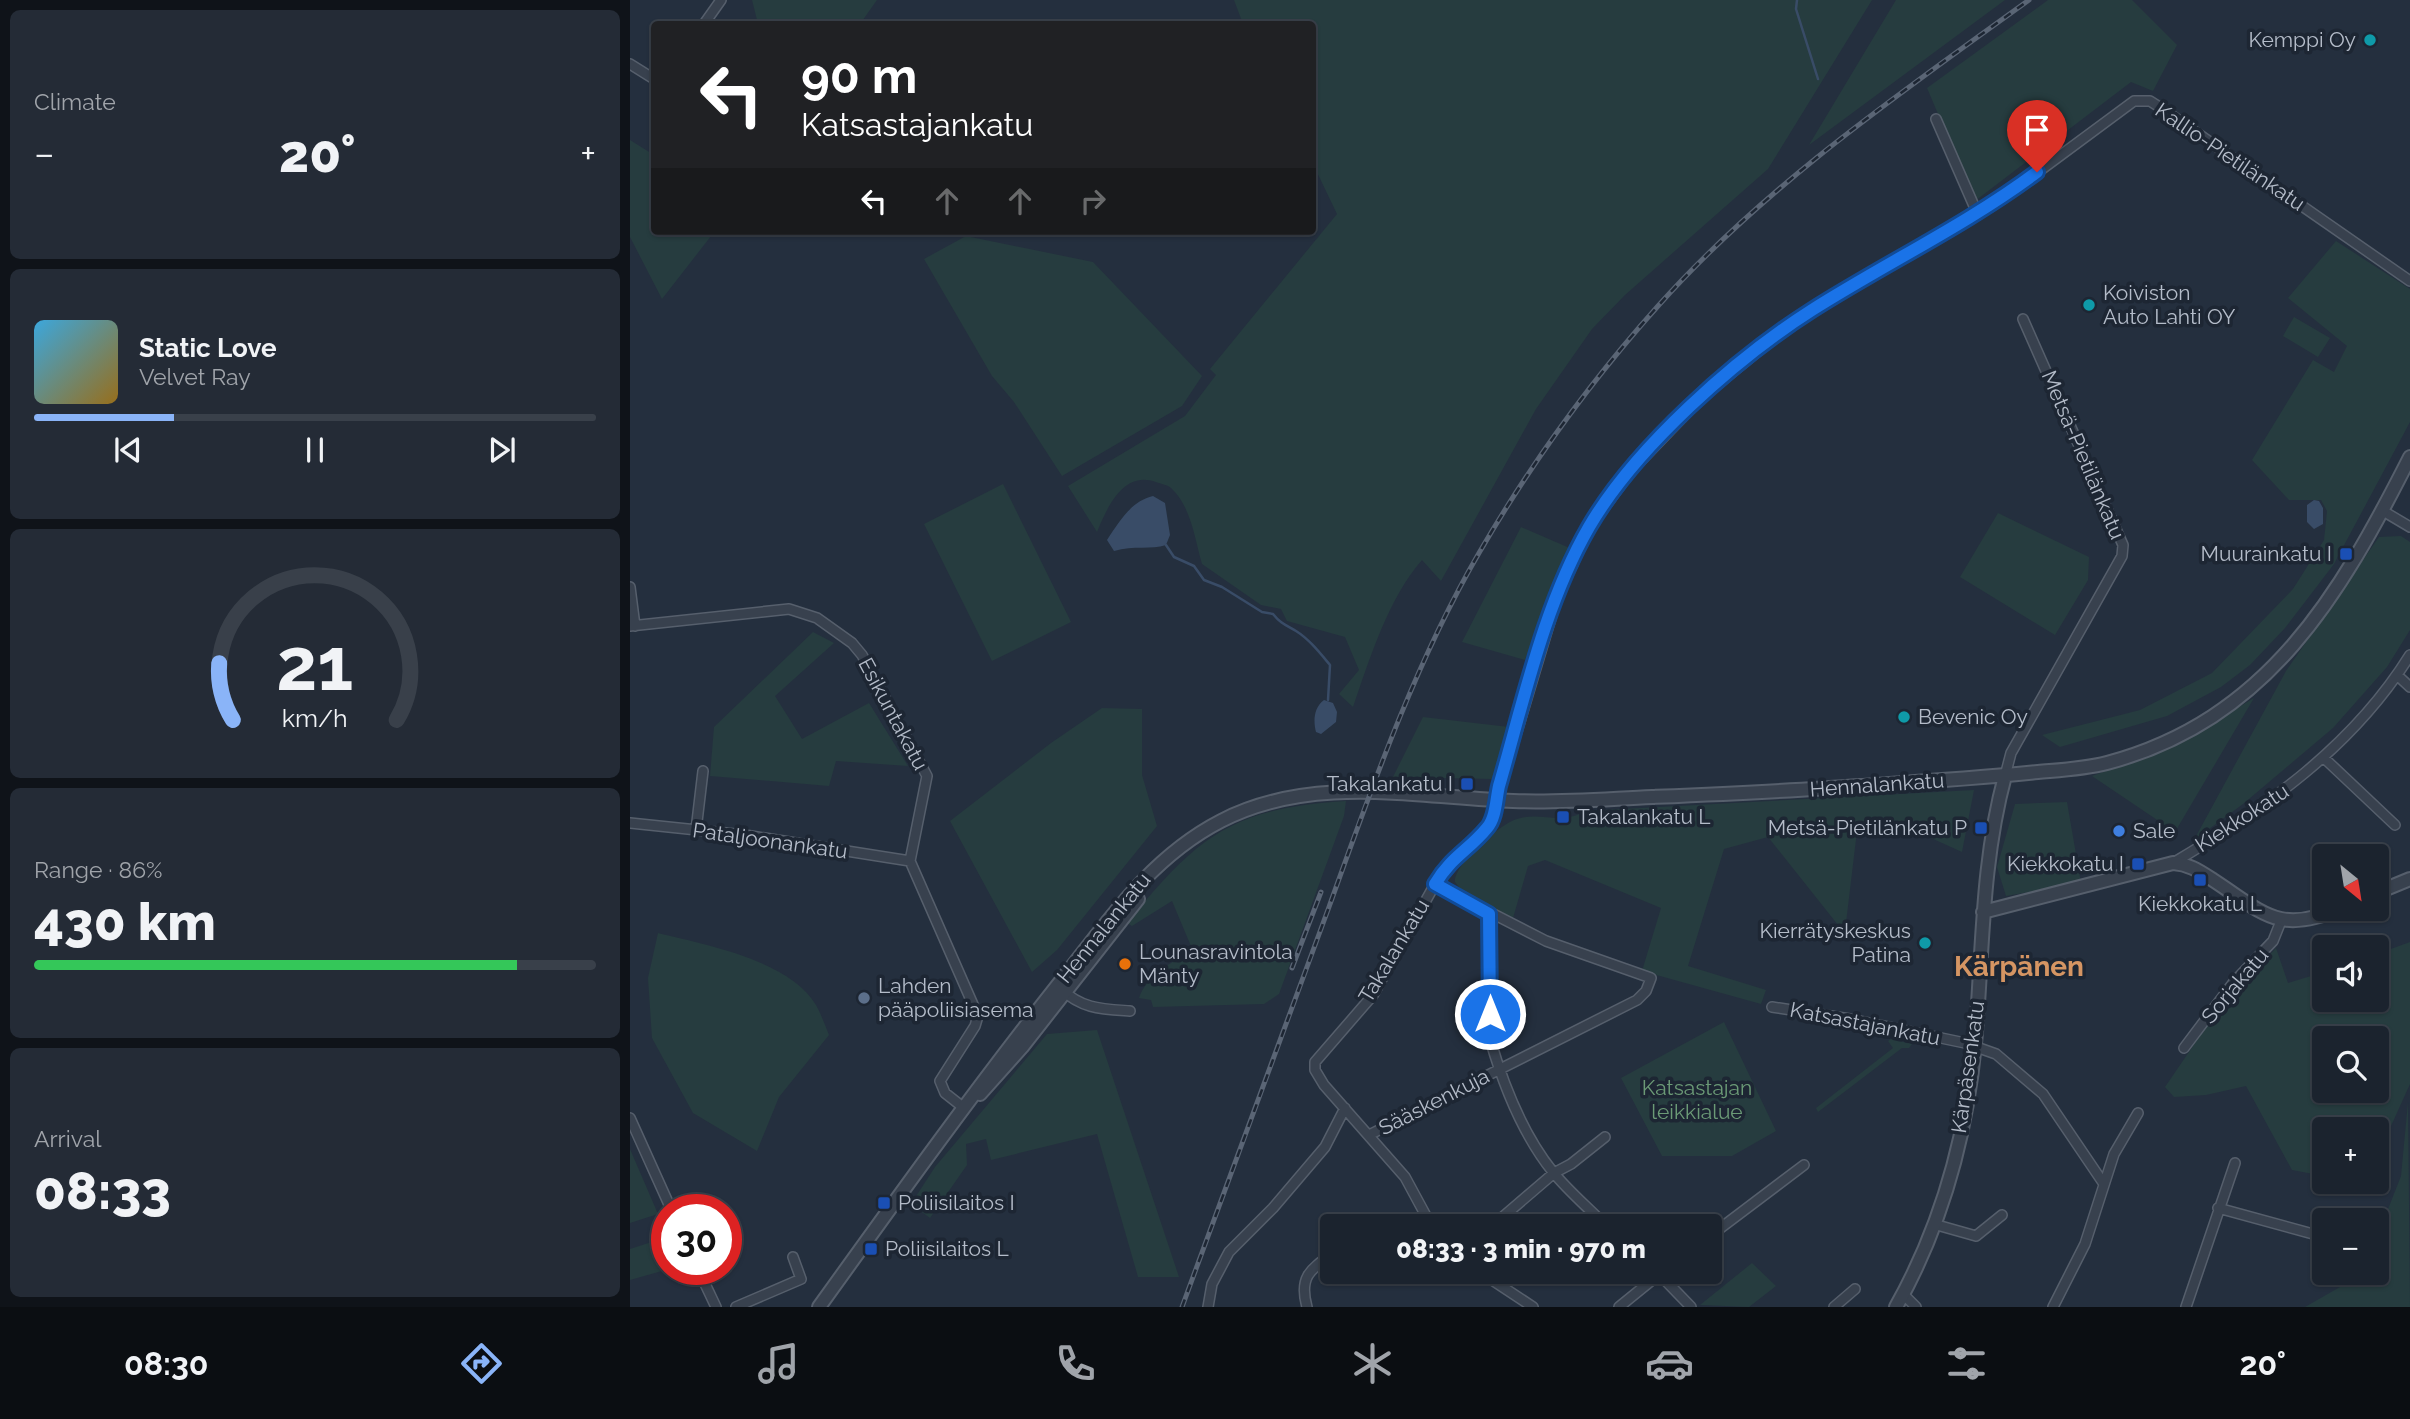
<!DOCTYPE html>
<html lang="en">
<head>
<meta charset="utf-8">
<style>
	:root { --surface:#1b232e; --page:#242b36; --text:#f1f3f6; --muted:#a0a4aa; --line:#39404a; --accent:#8ab4f8 }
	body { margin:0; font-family:Raleway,sans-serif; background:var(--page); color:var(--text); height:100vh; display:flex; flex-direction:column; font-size:26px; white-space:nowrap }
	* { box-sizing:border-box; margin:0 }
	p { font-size:23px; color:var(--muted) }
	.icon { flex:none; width:38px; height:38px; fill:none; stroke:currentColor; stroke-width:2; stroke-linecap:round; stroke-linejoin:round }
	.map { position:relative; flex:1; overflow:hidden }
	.sheet { display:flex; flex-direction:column; gap:10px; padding:10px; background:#0f1319; width:630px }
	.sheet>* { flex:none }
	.hud { position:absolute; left:21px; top:21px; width:665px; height:214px; border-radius:7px; box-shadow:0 2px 5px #0004,0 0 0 2px var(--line); background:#202124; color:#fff; overflow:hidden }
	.needle { width:46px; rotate:150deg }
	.tools { position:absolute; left:1682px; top:844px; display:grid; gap:14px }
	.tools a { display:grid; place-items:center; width:77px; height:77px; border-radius:7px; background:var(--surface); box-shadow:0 2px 5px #0004,0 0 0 2px var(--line); font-size:35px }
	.speed { position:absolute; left:21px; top:1194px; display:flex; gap:14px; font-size:35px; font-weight:700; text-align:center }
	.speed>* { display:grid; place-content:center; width:91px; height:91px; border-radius:50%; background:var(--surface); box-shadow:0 2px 5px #0004,0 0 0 2px var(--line); line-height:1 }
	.speed .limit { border:10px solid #d22; background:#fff; color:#111 }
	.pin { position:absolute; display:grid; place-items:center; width:60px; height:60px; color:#fff; margin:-72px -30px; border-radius:50% 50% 50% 0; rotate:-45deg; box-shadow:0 0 7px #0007 }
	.pin .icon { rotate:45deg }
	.me { position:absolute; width:77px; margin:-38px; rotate:0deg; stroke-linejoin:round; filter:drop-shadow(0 0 5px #0008) }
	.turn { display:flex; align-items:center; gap:24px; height:147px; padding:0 35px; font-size:32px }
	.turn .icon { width:91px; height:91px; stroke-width:2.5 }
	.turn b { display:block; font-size:49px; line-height:60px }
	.lanes { display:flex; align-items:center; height:66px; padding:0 35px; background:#0003; justify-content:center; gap:35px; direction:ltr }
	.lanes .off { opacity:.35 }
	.big { font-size:52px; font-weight:800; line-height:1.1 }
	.sheet .tile { flex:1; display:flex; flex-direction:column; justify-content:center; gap:10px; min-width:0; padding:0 24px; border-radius:10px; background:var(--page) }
	.sheet .dial { align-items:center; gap:0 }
	.dial svg { height:182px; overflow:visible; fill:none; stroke:var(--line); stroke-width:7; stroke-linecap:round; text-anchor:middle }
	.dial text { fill:var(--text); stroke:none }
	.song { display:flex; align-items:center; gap:21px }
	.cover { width:84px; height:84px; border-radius:10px; background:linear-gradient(135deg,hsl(200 70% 55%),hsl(40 70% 35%)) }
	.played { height:7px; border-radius:4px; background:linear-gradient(90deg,var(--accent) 25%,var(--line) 25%) }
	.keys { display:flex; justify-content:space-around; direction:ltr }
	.heat { display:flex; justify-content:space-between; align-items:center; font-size:38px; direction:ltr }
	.charge { height:10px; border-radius:5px; background:linear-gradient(90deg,#34c759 86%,var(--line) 0) }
	.trip { position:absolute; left:690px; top:1214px; width:402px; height:70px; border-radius:7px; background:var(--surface); box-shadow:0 2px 5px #0004,0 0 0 2px var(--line); font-weight:800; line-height:70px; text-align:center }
	.tab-bar { display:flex; height:112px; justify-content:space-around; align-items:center; background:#0b0e12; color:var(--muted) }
	.tab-bar .icon { width:49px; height:49px }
	.tab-bar .current { color:var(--accent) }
	.tab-bar b { font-size:32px; color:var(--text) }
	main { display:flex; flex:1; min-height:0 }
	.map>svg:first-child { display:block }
	.green { fill:#263c3f; fill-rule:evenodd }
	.water { fill:#394c67 }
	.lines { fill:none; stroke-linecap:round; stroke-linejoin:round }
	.stream { stroke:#394c67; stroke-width:2.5 }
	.minor-casing { stroke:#565f6c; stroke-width:12 }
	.tertiary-casing { stroke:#565f6c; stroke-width:16 }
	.minor { stroke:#38414e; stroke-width:9 }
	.tertiary { stroke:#38414e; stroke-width:12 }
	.rail-casing { stroke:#5a6575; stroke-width:5 }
	.rail { stroke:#1d2633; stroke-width:2.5; stroke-dasharray:8; stroke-linecap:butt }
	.route-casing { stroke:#114b97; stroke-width:18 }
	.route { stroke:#1a73e8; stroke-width:12 }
	.culture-dot { fill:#0f9aa8; stroke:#1d2633; stroke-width:2.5 }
	.transit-dot { fill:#1a4fb4; stroke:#1d2633; stroke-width:2.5 }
	.shop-dot { fill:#3f7fe0; stroke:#1d2633; stroke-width:2.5 }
	.food-dot { fill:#e8710a; stroke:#1d2633; stroke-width:2.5 }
	.service-dot { fill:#5c6f8a; stroke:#1d2633; stroke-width:2.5 }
	.labels { text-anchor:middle; stroke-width:7; stroke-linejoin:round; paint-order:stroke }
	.poi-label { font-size:21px; fill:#b4bcc9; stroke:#1d2633; text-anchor:start }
	.street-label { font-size:21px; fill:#b4bcc9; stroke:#1d2633 }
	.park-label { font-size:21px; fill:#6b9a76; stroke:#1d2633 }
	.district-label { font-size:28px; font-weight:bold; fill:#d59563; stroke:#1d2633 }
</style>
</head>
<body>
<main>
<section class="sheet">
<div class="tile"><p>Climate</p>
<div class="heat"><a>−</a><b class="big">20°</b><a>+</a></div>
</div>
<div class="tile">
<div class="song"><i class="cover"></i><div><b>Static Love</b><p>Velvet Ray</p></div></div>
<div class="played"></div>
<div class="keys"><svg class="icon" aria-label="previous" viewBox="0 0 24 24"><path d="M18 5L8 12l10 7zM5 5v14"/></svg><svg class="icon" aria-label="pause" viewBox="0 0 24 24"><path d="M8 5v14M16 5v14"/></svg><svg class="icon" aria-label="next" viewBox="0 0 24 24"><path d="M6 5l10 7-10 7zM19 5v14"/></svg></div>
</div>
<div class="tile dial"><svg viewBox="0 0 100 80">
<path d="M14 69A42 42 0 1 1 86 69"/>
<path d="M14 69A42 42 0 0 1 8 44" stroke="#8ab4f8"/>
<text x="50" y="56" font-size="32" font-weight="700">21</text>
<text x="50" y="72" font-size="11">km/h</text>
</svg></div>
<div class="tile"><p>Range · 86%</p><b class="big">430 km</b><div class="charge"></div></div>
<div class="tile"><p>Arrival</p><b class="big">08:33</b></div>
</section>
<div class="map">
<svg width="1780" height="1307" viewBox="0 0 1780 1307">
	<rect width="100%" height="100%" fill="#242f3e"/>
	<!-- green -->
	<path class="green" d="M 122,0 L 247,0 L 230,24 L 128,24 Z
		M 604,0 L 1242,0 L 1138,169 L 995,295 L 962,329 L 906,409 L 811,581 L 792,560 C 758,599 740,658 723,707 L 709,694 L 729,670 L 715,637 L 657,621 L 651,609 L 631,605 L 572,564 C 565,540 561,506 541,488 C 538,485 531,484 526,482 C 493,470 477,508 467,532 L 438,486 L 555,416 L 586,375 L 580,369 L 707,214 L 683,164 L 682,24 L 613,24 Z
		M 1266,0 L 1375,0 L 1179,145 Z
		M 1418,0 L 1502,0 L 1547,45 L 1523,91 L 1501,82 L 1345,201 L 1297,88 Z
		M 0,140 L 24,155 L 24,231 L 85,231 L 32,299 L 0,237 Z
		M 336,236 L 463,262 L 572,376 L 552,406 L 432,476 L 384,402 L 362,376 L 294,259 Z
		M 1706,241 L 1780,289 L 1780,422 L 1704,564 L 1655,628 L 1620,665 L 1591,687 L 1537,716 L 1430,747 L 1412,735 L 1510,710 L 1582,673 L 1663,589 L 1694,540 L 1697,511 L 1691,500 L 1659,500 L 1622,460 L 1683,360 L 1704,372 L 1717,346 L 1658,298 Z
		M 1664,317 L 1700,338 L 1688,357 L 1653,336 Z
		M 373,484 L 441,622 L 362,661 L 294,524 Z
		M 1368,513 L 1459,557 L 1458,580 L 1425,635 L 1330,577 Z
		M 891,527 L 942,549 L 895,660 L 832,642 Z
		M 1771,536 L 1780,542 L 1780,630 L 1757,667 L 1703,728 L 1613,804 L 1564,840 L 1656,671 L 1749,537 Z
		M 183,632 L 204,643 L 145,696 L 172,739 L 239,703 L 278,766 L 206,761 L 199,786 L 80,776 L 84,727 Z
		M 1624,698 L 1545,832 L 1462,776 L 1541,747 Z
		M 472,708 L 512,709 L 512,775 L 527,826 L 427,950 L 402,972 L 320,821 L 421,743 Z
		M 793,717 L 879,727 L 863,779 L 763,777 Z
		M 1344,790 L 1332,852 L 1301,838 L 1227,831 L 1216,923 L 1208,925 L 1138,837 L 1094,849 L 1058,966 L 1136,990 L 1131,1004 L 1012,971 L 1031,908 L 915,860 L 898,866 L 883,918 L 832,891 L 825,882 C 824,864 870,824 887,819 C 911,811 930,826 955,811 Z
		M 716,801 L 714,816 L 649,994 L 634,1004 L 523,1007 L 521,1000 L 509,998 C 516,976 544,960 563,951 L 542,901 L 502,926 L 497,923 C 567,837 601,808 716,801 Z
		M 1437,802 L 1451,883 L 1376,896 L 1367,867 L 1385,804 Z
		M 28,933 C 76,945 159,960 186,1005 C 191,1014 195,1025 199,1035 L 149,1097 L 127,1151 L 63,1113 L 22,1038 L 18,978 Z
		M 1780,942 L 1780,1084 L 1747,1157 L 1746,1129 L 1694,1129 L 1694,1176 L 1662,1170 L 1616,1086 L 1576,1095 L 1544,1097 L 1535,1087 L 1589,1008 L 1646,948 L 1658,983 L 1694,972 L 1694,999 L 1746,999 L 1747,961 L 1758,950 ZM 1694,1038 L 1746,1038 L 1746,1090 L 1694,1090 Z
		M 1094,1022 L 1146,1131 L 1102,1156 L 1032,1156 L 991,1078 Z
		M 467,1030 L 549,1277 L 508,1277 L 467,1134 L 361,1160 L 356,1139 L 336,1144 L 337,1165 L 300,1218 L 281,1204 L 305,1167 L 417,1034 Z
		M 1261,1039 L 1282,1044 L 1279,1048 L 1272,1048 L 1188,1112 L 1186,1108 L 1263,1048 L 1258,1041 Z
		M 1778,1102 L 1780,1307 L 1675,1307 L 1717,1283 L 1722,1272 L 1746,1272 L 1747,1230 L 1753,1222 L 1771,1176 Z
		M 0,1149 L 28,1214 L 0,1223 Z
		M 37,1237 L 39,1269 L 0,1280 L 0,1249 Z
		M 1122,1263 L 1146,1286 L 1119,1307 L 1070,1305 Z"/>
	<!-- water -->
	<path class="water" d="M 523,496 L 535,503 L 540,535 L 536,545 C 521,550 504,545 484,551 L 477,540 C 489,522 501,501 523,496 Z
		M 1684,500 L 1689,501 L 1693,508 L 1693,524 L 1684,529 L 1677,522 L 1677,505 Z
		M 694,700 L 703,703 L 707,712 L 706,722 L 691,734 L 686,732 C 683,721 684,707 694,700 Z"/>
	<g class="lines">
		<!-- stream -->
		<path class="stream" d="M 1167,0 L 1166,9 L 1188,79
			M 536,545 L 544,557 L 564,566 L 574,580 L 592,587 L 632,612 L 643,614 C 651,624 656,625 666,631 C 679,639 690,653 700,665 L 698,700"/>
		<defs>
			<path id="minor" d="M 74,24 L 91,0
				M 0,64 L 24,79
				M 1306,119 L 1348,215
				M 1753,511 L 1780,527
				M 0,587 L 5,626
				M 0,626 L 159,609 L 187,618 L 222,643 L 232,655 L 297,776 L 280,861 L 348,1016 L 345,1026 L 310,1081 L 315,1093 L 334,1108
				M 1767,675 L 1780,687
				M 1694,758 L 1765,825
				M 1375,776 L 1381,753 L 1492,556 L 1493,545 L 1393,319
				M 0,823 L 115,835 L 280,861
				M 66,830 L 73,771
				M 1543,863 C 1635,808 1722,748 1780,655
				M 859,914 L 860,1039 C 873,1084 894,1136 923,1172 C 939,1192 960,1209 977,1227
				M 431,989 C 452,1009 472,1009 500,1011
				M 1142,1007 L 1220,1019 L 1335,1043 L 1366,1054 L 1413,1094 L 1474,1184
				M 1554,1048 L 1603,983 L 1643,941 L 1651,921
				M 0,1118 L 41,1209
				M 739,1135 L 1007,1000 L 1016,991 L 1021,978 L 916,941 L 805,884
				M 1588,1208 L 1694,1237
				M 1307,1225 L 1346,1236 L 1372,1215
				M 802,1227 L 775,1177 L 694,1085 L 685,1070 L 685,1062 L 743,995 L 814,868 L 858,828 L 927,598 L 960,527 L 1001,471 L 1072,397 L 1159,326 L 1251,268 L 1362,206 L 1504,101 L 1520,101 L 1531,108 L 1780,281
				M 861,1227 L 924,1173 L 941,1164 L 975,1137
				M 1080,1236 L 1174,1165
				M 68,1269 L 86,1307
				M 850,1272 L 903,1307
				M 1024,1273 L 1033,1278 L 1061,1307
				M 1273,1294 L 1286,1307
				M 106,1307 L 171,1279 L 163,1257
				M 578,1307 L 582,1284 L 599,1252 L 643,1208 L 695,1147 L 715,1108
				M 677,1307 C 669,1278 679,1270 702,1254
				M 989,1307 L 1032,1272
				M 1204,1307 L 1225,1289
				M 1423,1307 L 1455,1244 L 1484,1154 L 1508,1113
				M 1556,1307 L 1605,1163"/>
			<path id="tertiary" d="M 1746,893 L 1780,879
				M 1353,912 L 1543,863 C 1559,864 1569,871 1583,880 C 1635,914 1649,935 1712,908
				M 350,1094 L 392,1047 L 508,899
				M 189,1307 C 268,1197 347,1087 431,981 C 478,921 521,857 591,821 C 682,774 786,797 883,801 C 929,803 976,799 1022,797 C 1091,794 1161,791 1230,786 C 1289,782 1349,778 1408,772 C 1431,770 1454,769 1477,763 C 1638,720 1710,595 1780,457
				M 1266,1307 C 1312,1225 1336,1138 1345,1044 C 1353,954 1351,864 1375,776"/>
		</defs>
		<!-- minor casing -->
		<use href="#minor" class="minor-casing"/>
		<!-- tertiary casing -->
		<use href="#tertiary" class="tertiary-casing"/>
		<!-- minor -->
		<use href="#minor" class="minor"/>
		<!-- tertiary -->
		<use href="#tertiary" class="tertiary"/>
		<defs>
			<path id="rail" d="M 662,968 L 691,892
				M 552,1307 C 601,1174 650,1041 699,907 C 742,787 785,663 849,553 C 900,465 960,382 1028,306 C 1135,186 1269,94 1399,0"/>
		</defs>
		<!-- rail casing -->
		<use href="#rail" class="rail-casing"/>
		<!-- rail -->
		<use href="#rail" class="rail"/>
	</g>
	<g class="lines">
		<defs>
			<path id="route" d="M 860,1014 L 859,914 L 805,884 C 821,857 839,850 857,828 C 866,818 866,799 869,786 C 894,700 914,605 959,527 C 1005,448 1105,359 1182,310 C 1256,263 1336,225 1407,172"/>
		</defs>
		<!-- route casing -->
		<use href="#route" class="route-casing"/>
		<!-- route -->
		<use href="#route" class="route"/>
	</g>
	<!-- markers -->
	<g class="culture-dot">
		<circle cx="1740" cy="40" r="7"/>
		<circle cx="1459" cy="305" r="7"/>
		<circle cx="1274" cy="717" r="7"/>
		<circle cx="1295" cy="943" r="7"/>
	</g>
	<g class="transit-dot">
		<rect x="1709" y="547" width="14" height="14" rx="3.5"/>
		<rect x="830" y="777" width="14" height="14" rx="3.5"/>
		<rect x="926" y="810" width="14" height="14" rx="3.5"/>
		<rect x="1344" y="821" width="14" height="14" rx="3.5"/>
		<rect x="1501" y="857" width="14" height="14" rx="3.5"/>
		<rect x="1563" y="873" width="14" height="14" rx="3.5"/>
		<rect x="247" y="1196" width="14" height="14" rx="3.5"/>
		<rect x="234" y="1242" width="14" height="14" rx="3.5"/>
	</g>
	<circle class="shop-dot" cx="1489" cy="831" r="7"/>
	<circle class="food-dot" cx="495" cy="964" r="7"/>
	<circle class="service-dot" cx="234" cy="998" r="7"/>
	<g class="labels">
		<!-- poi labels -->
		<g class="poi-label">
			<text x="1726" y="47" text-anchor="end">Kemppi Oy</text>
			<text x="1473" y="300">Koiviston<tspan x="1473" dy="24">Auto Lahti OY</tspan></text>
			<text x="1702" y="561" text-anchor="end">Muurainkatu I</text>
			<text x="1288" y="724">Bevenic Oy</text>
			<text x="823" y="791" text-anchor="end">Takalankatu I</text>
			<text x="947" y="824">Takalankatu L</text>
			<text x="1337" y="835" text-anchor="end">Metsä-Pietilänkatu P</text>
			<text x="1503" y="838">Sale</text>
			<text x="1494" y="871" text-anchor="end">Kiekkokatu I</text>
			<text x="1570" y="911" text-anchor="middle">Kiekkokatu L</text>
			<text x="1281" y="938" text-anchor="end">Kierrätyskeskus<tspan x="1281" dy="24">Patina</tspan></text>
			<text x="509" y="959">Lounasravintola<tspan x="509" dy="24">Mänty</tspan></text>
			<text x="248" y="993">Lahden<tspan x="248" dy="24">pääpoliisiasema</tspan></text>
			<text x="268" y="1210">Poliisilaitos I</text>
			<text x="255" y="1256">Poliisilaitos L</text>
		</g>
		<!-- street labels -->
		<g class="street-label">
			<text transform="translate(1600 157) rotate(34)" y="7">Kallio-Pietilänkatu</text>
			<text transform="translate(1453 455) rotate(67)" y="7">Metsä-Pietilänkatu</text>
			<text transform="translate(263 714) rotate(62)" y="7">Esikuntakatu</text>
			<text transform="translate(1247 785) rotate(-4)" y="7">Hennalankatu</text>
			<text transform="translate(1612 818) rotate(-33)" y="7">Kiekkokatu</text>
			<text transform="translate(140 841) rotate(8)" y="7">Pataljoonankatu</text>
			<text transform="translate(474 928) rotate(-51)" y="7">Hennalankatu</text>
			<text transform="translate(764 951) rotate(-59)" y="7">Takalankatu</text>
			<text transform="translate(1605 986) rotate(-50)" y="7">Sorjakatu</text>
			<text transform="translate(1235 1024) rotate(11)" y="7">Katsastajankatu</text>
			<text transform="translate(1338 1067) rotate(-82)" y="7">Kärpäsenkatu</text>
			<text transform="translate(804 1102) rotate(-27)" y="7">Sääskenkuja</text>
		</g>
		<!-- park labels -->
		<g class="park-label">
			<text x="1067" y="1095">Katsastajan<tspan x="1067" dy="24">leikkialue</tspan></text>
		</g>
		<!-- district labels -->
		<g class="district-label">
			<text x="1389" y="976">Kärpänen</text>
		</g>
	</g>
</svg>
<div class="tools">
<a><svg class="needle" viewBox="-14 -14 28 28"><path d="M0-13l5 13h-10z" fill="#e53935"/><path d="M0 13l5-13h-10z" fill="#a0a4aa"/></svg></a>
<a><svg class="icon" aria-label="sound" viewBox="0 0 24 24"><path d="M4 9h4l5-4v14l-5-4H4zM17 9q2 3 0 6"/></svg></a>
<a><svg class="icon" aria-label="search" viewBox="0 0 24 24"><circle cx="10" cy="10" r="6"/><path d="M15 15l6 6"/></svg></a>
<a>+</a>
<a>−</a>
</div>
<div class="speed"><div class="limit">30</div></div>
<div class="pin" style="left:1407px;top:172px;background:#d93025"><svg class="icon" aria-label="arrive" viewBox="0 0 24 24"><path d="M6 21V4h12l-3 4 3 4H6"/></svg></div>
<svg class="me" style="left:860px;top:1014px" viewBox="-20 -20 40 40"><circle r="17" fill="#1a73e8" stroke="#fff" stroke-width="3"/><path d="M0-11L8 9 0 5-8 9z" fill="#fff"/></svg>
<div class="trip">08:33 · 3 min · 970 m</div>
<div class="hud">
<div class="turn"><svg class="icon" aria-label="left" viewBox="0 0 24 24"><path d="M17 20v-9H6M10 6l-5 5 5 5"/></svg><div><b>90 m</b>Katsastajankatu</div></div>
<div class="lanes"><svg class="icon" aria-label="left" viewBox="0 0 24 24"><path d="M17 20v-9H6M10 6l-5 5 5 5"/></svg><svg class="icon off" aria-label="ahead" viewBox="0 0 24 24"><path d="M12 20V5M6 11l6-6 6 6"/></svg><svg class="icon off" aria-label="ahead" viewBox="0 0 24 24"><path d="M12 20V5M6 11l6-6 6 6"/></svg><svg class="icon off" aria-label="right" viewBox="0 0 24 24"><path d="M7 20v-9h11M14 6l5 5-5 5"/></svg></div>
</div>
</div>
</main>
<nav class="tab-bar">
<b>08:30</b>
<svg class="icon current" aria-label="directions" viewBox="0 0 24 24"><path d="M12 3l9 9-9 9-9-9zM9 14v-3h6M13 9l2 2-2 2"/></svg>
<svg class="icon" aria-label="music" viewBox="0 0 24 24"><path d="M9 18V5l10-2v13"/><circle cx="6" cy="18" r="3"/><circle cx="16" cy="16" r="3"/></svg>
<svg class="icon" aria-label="phone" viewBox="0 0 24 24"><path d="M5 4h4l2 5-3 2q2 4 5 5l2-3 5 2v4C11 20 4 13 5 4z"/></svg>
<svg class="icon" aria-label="climate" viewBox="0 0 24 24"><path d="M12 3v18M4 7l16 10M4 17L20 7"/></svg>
<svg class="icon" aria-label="car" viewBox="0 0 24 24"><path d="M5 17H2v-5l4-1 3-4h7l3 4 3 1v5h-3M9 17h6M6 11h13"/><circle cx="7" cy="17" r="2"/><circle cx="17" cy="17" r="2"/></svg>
<svg class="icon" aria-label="filters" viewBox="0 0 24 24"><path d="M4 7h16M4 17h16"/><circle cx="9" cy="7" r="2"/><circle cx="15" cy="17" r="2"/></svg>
<b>20°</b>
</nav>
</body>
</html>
